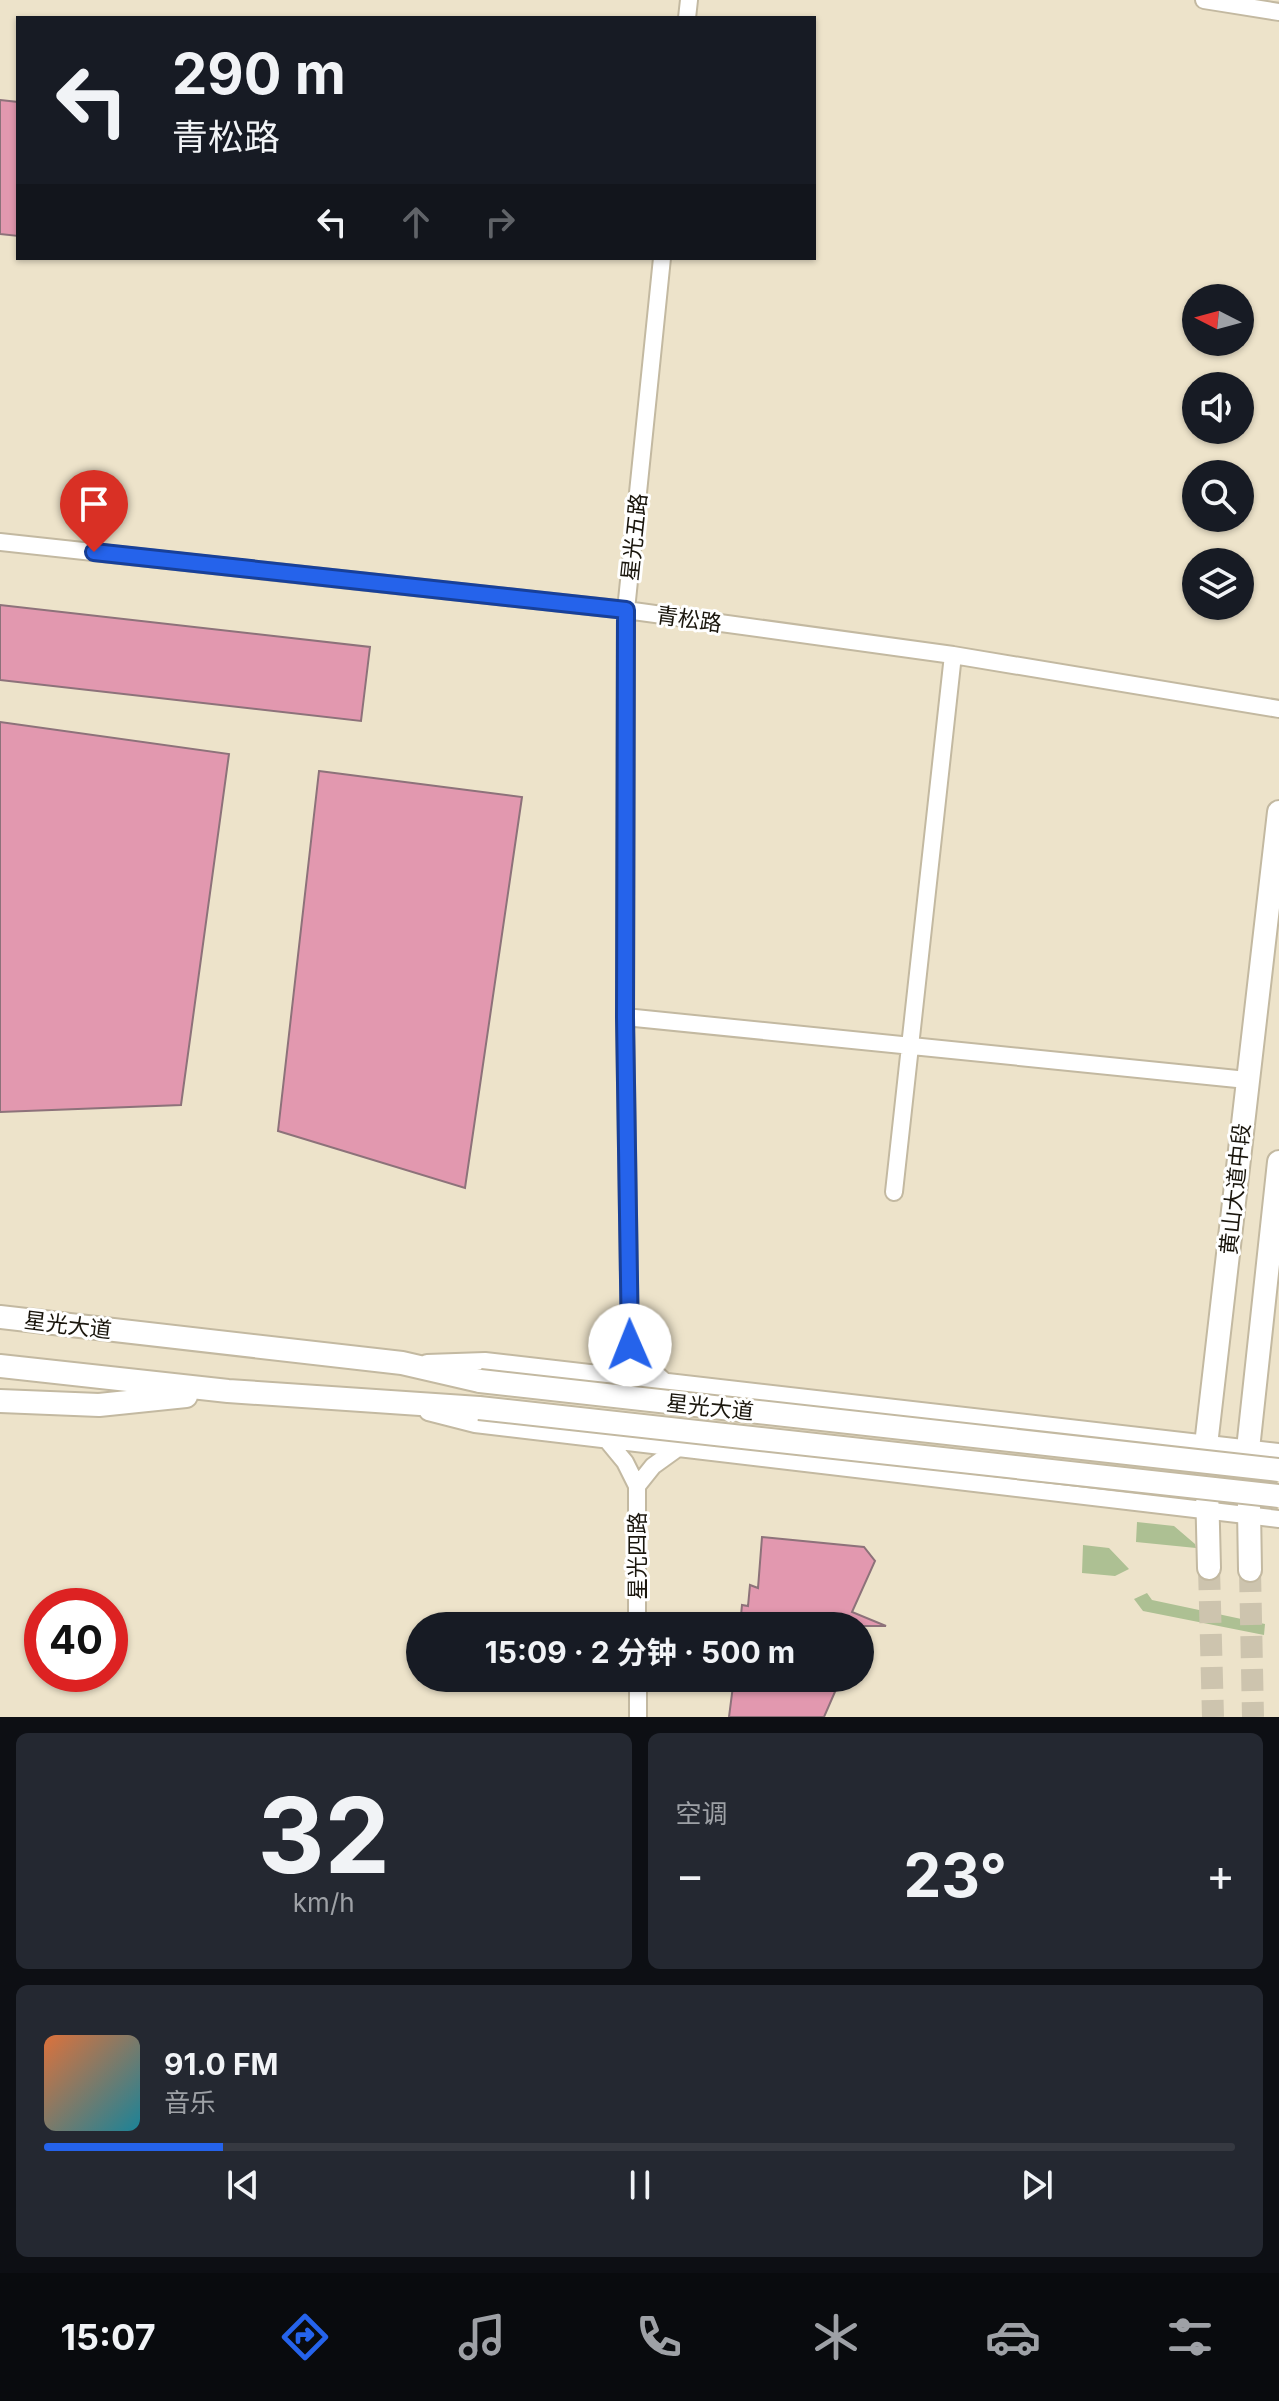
<!DOCTYPE html>
<html lang="zh">
<head>
<meta charset="utf-8">
<style>
	:root { --surface:#171b24; --page:#242831; --text:#f1f3f6; --muted:#9ea1a6; --line:#363941; --accent:#2563eb }
	body { margin:0; font-family:Inter,"Noto Sans SC",sans-serif; background:var(--page); color:var(--text); height:100vh; display:flex; flex-direction:column; font-size:30px; white-space:nowrap }
	* { box-sizing:border-box; margin:0 }
	p { font-size:26px; color:var(--muted) }
	.icon { flex:none; width:44px; height:44px; fill:none; stroke:currentColor; stroke-width:2; stroke-linecap:round; stroke-linejoin:round }
	.map { position:relative; height:1717px; overflow:hidden }
	.details { display:flex; flex-direction:column; gap:16px; padding:16px; background:#0d0f14; flex:1 }
	.details>* { flex:none }
	.hud { position:absolute; left:16px; top:16px; width:800px; height:244px; border-radius:0px; box-shadow:0 2px 6px #0004; background:#171b24; color:var(--text); overflow:hidden }
	.needle { width:52px; rotate:276deg }
	.controls { position:absolute; left:1182px; top:284px; display:grid; gap:16px }
	.controls a { display:grid; place-items:center; width:72px; height:72px; border-radius:50%; background:var(--surface); box-shadow:0 2px 6px #0004; font-size:40px }
	.speed { position:absolute; left:24px; top:1588px; display:flex; gap:16px; font-size:40px; font-weight:700; text-align:center }
	.speed>* { display:grid; place-content:center; width:104px; height:104px; border-radius:50%; background:var(--surface); box-shadow:0 2px 6px #0004; line-height:1 }
	.speed .limit { border:12px solid #d22; background:#fff; color:#111 }
	.pin { position:absolute; display:grid; place-items:center; width:68px; height:68px; color:#fff; margin:-82px -34px; border-radius:50% 50% 50% 0; rotate:-45deg; box-shadow:0 0 8px #0007 }
	.pin .icon { rotate:45deg }
	.me { position:absolute; width:88px; margin:-44px; rotate:359deg; stroke-linejoin:round; filter:drop-shadow(0 0 6px #0008) }
	.turn { display:flex; align-items:center; gap:28px; height:168px; padding:0 24px; font-size:36px }
	.turn .icon { width:104px; height:104px; stroke-width:2.5 }
	.turn b { display:block; font-size:56px; line-height:68px }
	.lanes { display:flex; align-items:center; height:76px; padding:0 24px; background:#0003; justify-content:center; gap:40px; direction:ltr }
	.lanes .off { opacity:.35 }
	.big { font-size:60px; font-weight:700; line-height:1.1 }
	.details .widget { flex:1; display:flex; flex-direction:column; justify-content:center; gap:12px; min-width:0; padding:0 28px; border-radius:12px; background:var(--page) }
	.details .dial { align-items:center; gap:0 }
	.dial b { font-size:104px; line-height:1 }
	.song { display:flex; align-items:center; gap:24px }
	.cover { width:96px; height:96px; border-radius:12px; background:linear-gradient(135deg,hsl(20 70% 55%),hsl(190 70% 35%)) }
	.played { height:8px; border-radius:4px; background:linear-gradient(90deg,var(--accent) 15%,var(--line) 15%) }
	.keys { display:flex; justify-content:space-around; direction:ltr }
	.heat { display:flex; justify-content:space-between; align-items:center; font-size:44px; direction:ltr }
	.details .tiles { flex:1; display:grid; gap:16px; grid-template-columns:1fr 1fr }
	.widget:last-child { grid-column:span 2 }
	.trip { position:absolute; left:406px; top:1612px; width:468px; height:80px; border-radius:40px; background:var(--surface); box-shadow:0 2px 6px #0004; font-weight:700; line-height:80px; text-align:center }
	.tabs { display:flex; height:128px; justify-content:space-around; align-items:center; background:#090b0e; color:var(--muted) }
	.tabs .icon { width:56px; height:56px }
	.tabs .current { color:var(--accent) }
	.tabs b { font-size:36px; color:var(--text) }
	.map>svg:first-child { display:block }
	.green { fill:#adc093 }
	.building { fill:#e298af; stroke:#8d727a; stroke-width:2 }
	.lines { fill:none; stroke-linecap:round; stroke-linejoin:round }
	.major-tunnel { stroke:#cdc4ae; stroke-width:22; stroke-dasharray:22 11; stroke-linecap:butt }
	.minor-casing { stroke:#c3b9a1; stroke-width:20 }
	.major-casing { stroke:#c3b9a1; stroke-width:26 }
	.minor { stroke:#fff; stroke-width:16 }
	.major { stroke:#fff; stroke-width:22 }
	.major-bridge-casing { stroke:#c3b9a1; stroke-width:26; stroke-linecap:butt }
	.major-bridge { stroke:#fff; stroke-width:22 }
	.route-casing { stroke:#184099; stroke-width:20 }
	.route { stroke:#2563eb; stroke-width:14 }
	.labels { text-anchor:middle; stroke-width:6; stroke-linejoin:round; paint-order:stroke }
	.street-label { font-size:22px; fill:#1a160d; stroke:#fff }
</style>
</head>
<body>
<div class="map">
<svg width="1279" height="1717" viewBox="0 0 1279 1717">
	<rect width="100%" height="100%" fill="#ede3ca"/>
	<!-- green -->
	<path class="green" d="M 1137,1522 L 1174,1526 L 1195,1544 L 1196,1548 L 1136,1542 Z
		M 1083,1545 L 1109,1548 L 1129,1569 L 1115,1576 L 1082,1573 Z
		M 1147,1593 L 1152,1600 L 1265,1624 L 1264,1635 L 1143,1611 L 1134,1599 Z"/>
	<!-- building -->
	<path class="building" d="M 0,100 L 18,102 L 18,236 L 0,234 Z
		M 0,605 L 370,647 L 361,721 L 0,680 Z
		M 0,722 L 229,754 L 181,1105 L 0,1112 Z
		M 319,771 L 522,797 L 465,1188 L 278,1131 Z
		M 762,1537 L 864,1547 L 875,1561 L 852,1612 L 886,1626 L 740,1626 L 742,1605 L 748,1606 L 750,1585 L 758,1588 Z
		M 734,1678 L 841,1678 L 824,1717 L 729,1717 Z"/>
	<g class="lines">
		<!-- major-tunnel -->
		<path class="major-tunnel" d="M 1209,1568 L 1213,1717
			M 1250,1570 L 1253,1717"/>
		<defs>
			<path id="minor" d="M 1204,0 L 1279,12
				M 687,18 L 689,0
				M 0,542 L 626,610 L 953,655 L 1279,709
				M 625,1017 L 1247,1080
				M 894,1192 L 953,655
				M 630,1345 L 625,1017 L 626,610 L 662,258
				M 427,1363 L 485,1361 L 1279,1452
				M 594,1374 L 616,1361 L 630,1345 L 646,1365 L 664,1381
				M 428,1412 L 475,1424 L 1279,1519
				M 606,1439 L 625,1462 L 637,1486 L 653,1466 L 678,1448
				M 637,1486 L 637,1626
				M 638,1678 L 638,1717"/>
			<path id="major" d="M 0,1317 L 402,1363 L 480,1381
				M 0,1366 L 228,1391 L 479,1408
				M 0,1401 L 99,1405 L 186,1396
				M 1209,1568 L 1206,1445 L 1279,812
				M 1250,1570 L 1248,1449 L 1279,1162"/>
		</defs>
		<!-- minor casing -->
		<use href="#minor" class="minor-casing"/>
		<!-- major casing -->
		<use href="#major" class="major-casing"/>
		<!-- minor -->
		<use href="#minor" class="minor"/>
		<!-- major -->
		<use href="#major" class="major"/>
		<defs>
			<path id="major-bridge" d="M 480,1381 L 1279,1470
				M 479,1408 L 1279,1496"/>
		</defs>
		<!-- major-bridge casing -->
		<use href="#major-bridge" class="major-bridge-casing"/>
		<!-- major-bridge -->
		<use href="#major-bridge" class="major-bridge"/>
	</g>
	<g class="lines">
		<defs>
			<path id="route" d="M 94,552 L 626,610 L 625,1017 L 630,1345"/>
		</defs>
		<!-- route casing -->
		<use href="#route" class="route-casing"/>
		<!-- route -->
		<use href="#route" class="route"/>
	</g>
	<g class="labels">
		<!-- street labels -->
		<g class="street-label">
			<text transform="translate(634 537) rotate(-84)" y="8">星光五路</text>
			<text transform="translate(689 619) rotate(8)" y="8">青松路</text>
			<text transform="translate(1235 1189) rotate(-84)" y="8">黄山大道中段</text>
			<text transform="translate(68 1325) rotate(7)" y="8">星光大道</text>
			<text transform="translate(710 1407) rotate(6)" y="8">星光大道</text>
			<text transform="translate(637 1556) rotate(-90)" y="8">星光四路</text>
		</g>
	</g>
</svg>
<div class="controls">
<a><svg class="needle" viewBox="-14 -14 28 28"><path d="M0-13l5 13h-10z" fill="#e53935"/><path d="M0 13l5-13h-10z" fill="#9ea1a6"/></svg></a>
<a><svg class="icon" aria-label="sound" viewBox="0 0 24 24"><path d="M4 9h4l5-4v14l-5-4H4zM17 9q2 3 0 6"/></svg></a>
<a><svg class="icon" aria-label="search" viewBox="0 0 24 24"><circle cx="10" cy="10" r="6"/><path d="M15 15l6 6"/></svg></a>
<a><svg class="icon" aria-label="layers" viewBox="0 0 24 24"><path d="M12 4l9 5-9 5-9-5zM3 14l9 5 9-5"/></svg></a>
</div>
<div class="speed"><div class="limit">40</div></div>
<div class="pin" style="left:94px;top:552px;background:#d93025"><svg class="icon" aria-label="arrive" viewBox="0 0 24 24"><path d="M6 21V4h12l-3 4 3 4H6"/></svg></div>
<svg class="me" style="left:630px;top:1345px" viewBox="-20 -20 40 40"><circle r="19" fill="#fff"/><path d="M0-13L10 11 0 6-10 11z" fill="#2563eb"/></svg>
<div class="trip">15:09 · 2 分钟 · 500 m</div>
<div class="hud">
<div class="turn"><svg class="icon" aria-label="left" viewBox="0 0 24 24"><path d="M17 20v-9H6M10 6l-5 5 5 5"/></svg><div><b>290 m</b>青松路</div></div>
<div class="lanes"><svg class="icon" aria-label="left" viewBox="0 0 24 24"><path d="M17 20v-9H6M10 6l-5 5 5 5"/></svg><svg class="icon off" aria-label="ahead" viewBox="0 0 24 24"><path d="M12 20V5M6 11l6-6 6 6"/></svg><svg class="icon off" aria-label="right" viewBox="0 0 24 24"><path d="M7 20v-9h11M14 6l5 5-5 5"/></svg></div>
</div>
</div>
<section class="details">
<div class="tiles">
<div class="widget dial"><b>32</b><p>km/h</p></div>
<div class="widget"><p>空调</p>
<div class="heat"><a>−</a><b class="big">23°</b><a>+</a></div>
</div>
<div class="widget">
<div class="song"><i class="cover"></i><div><b>91.0 FM</b><p>音乐</p></div></div>
<div class="played"></div>
<div class="keys"><svg class="icon" aria-label="previous" viewBox="0 0 24 24"><path d="M18 5L8 12l10 7zM5 5v14"/></svg><svg class="icon" aria-label="pause" viewBox="0 0 24 24"><path d="M8 5v14M16 5v14"/></svg><svg class="icon" aria-label="next" viewBox="0 0 24 24"><path d="M6 5l10 7-10 7zM19 5v14"/></svg></div>
</div>
</div>
</section>
<nav class="tabs">
<b>15:07</b>
<svg class="icon current" aria-label="directions" viewBox="0 0 24 24"><path d="M12 3l9 9-9 9-9-9zM9 14v-3h6M13 9l2 2-2 2"/></svg>
<svg class="icon" aria-label="music" viewBox="0 0 24 24"><path d="M9 18V5l10-2v13"/><circle cx="6" cy="18" r="3"/><circle cx="16" cy="16" r="3"/></svg>
<svg class="icon" aria-label="phone" viewBox="0 0 24 24"><path d="M5 4h4l2 5-3 2q2 4 5 5l2-3 5 2v4C11 20 4 13 5 4z"/></svg>
<svg class="icon" aria-label="climate" viewBox="0 0 24 24"><path d="M12 3v18M4 7l16 10M4 17L20 7"/></svg>
<svg class="icon" aria-label="car" viewBox="0 0 24 24"><path d="M5 17H2v-5l4-1 3-4h7l3 4 3 1v5h-3M9 17h6M6 11h13"/><circle cx="7" cy="17" r="2"/><circle cx="17" cy="17" r="2"/></svg>
<svg class="icon" aria-label="filters" viewBox="0 0 24 24"><path d="M4 7h16M4 17h16"/><circle cx="9" cy="7" r="2"/><circle cx="15" cy="17" r="2"/></svg>
</nav>
</body>
</html>
